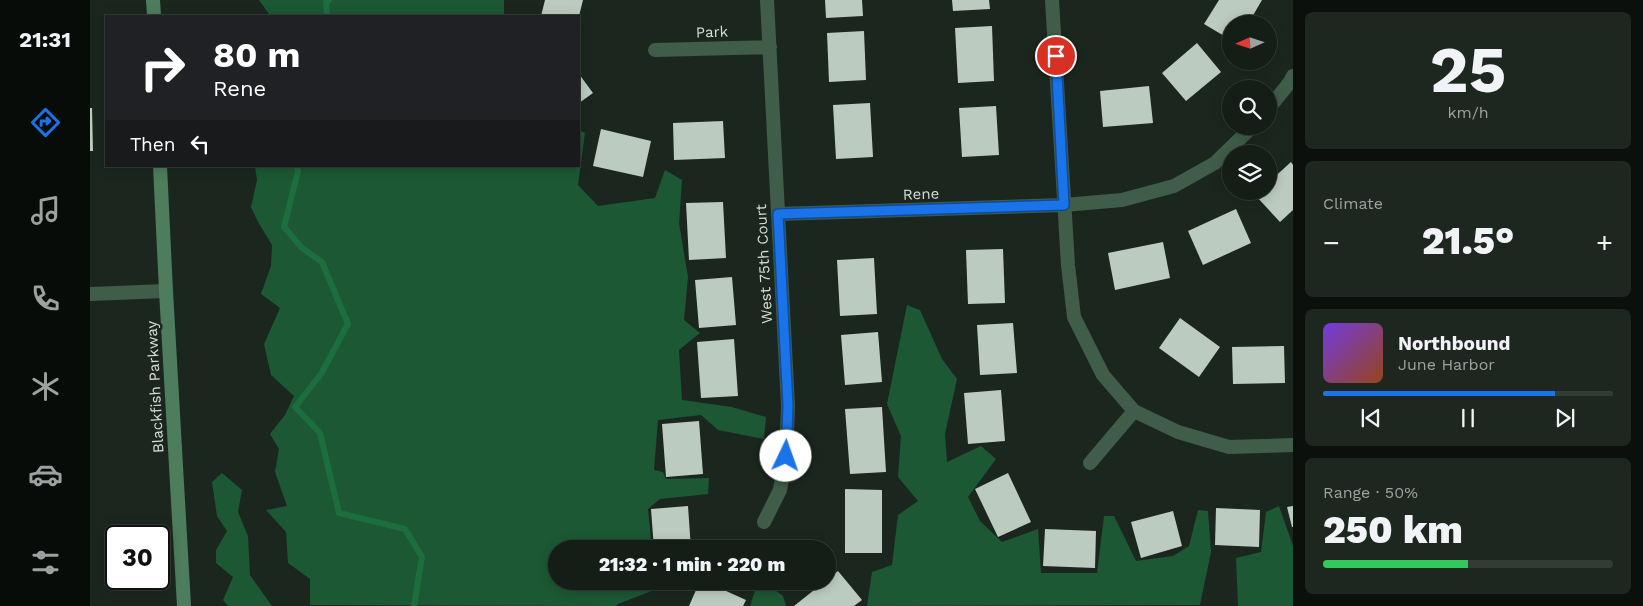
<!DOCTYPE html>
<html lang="en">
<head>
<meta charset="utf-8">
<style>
	:root { --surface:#141d16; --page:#1d261f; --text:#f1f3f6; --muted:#9da2a1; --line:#333b35; --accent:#1a73e8 }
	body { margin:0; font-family:"Work Sans",sans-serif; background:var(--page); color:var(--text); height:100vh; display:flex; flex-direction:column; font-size:19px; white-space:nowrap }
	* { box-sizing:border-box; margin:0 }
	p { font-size:16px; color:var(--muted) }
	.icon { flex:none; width:28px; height:28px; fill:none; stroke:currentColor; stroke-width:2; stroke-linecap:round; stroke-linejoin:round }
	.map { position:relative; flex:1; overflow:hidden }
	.sheet { display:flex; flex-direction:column; gap:12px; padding:12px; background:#0b100c; width:350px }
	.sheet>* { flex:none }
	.banner { position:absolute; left:15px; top:15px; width:475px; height:152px; border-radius:0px; box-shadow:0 2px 12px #0003,0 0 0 1px var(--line); background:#202124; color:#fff; overflow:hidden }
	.needle { width:32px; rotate:267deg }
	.buttons { position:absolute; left:1132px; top:15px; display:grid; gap:10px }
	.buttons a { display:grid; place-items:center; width:55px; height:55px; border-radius:50%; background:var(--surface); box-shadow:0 2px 12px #0003,0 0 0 1px var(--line); font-size:25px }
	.speed { position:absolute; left:15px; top:525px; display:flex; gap:10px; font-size:25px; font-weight:700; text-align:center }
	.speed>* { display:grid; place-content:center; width:65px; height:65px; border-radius:50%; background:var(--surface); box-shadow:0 2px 12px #0003,0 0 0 1px var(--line); line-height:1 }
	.speed .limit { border:2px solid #111; border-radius:8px; background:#fff; color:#111 }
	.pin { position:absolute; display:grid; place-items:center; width:42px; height:42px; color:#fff; margin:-21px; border:2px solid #fff; border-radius:50%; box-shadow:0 1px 5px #0007 }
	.me { position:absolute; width:55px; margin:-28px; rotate:3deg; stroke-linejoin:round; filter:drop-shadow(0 0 4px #0008) }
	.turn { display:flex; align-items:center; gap:18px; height:105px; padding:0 25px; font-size:22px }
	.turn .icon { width:65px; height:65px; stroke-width:2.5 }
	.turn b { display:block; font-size:35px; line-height:42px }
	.then { display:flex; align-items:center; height:48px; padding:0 25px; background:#0003; gap:10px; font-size:19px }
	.big { font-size:38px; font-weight:800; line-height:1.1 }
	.sheet .card { flex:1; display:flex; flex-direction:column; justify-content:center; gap:8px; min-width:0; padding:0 18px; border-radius:8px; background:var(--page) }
	.sheet .dial { align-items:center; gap:0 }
	.dial b { font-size:65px; line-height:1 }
	.song { display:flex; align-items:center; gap:15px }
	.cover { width:60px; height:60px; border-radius:8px; background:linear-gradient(135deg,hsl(260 70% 55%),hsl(20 70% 35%)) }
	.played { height:5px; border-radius:2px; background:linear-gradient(90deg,var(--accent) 80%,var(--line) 80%) }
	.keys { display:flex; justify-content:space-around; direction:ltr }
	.heat { display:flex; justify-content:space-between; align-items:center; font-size:28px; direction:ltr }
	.charge { height:8px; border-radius:4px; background:linear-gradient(90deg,#34c759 50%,var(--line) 0) }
	.trip { position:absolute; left:458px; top:540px; width:288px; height:50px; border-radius:25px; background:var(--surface); box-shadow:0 2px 12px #0003,0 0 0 1px var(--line); font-weight:800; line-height:50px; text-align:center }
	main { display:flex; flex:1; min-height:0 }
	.menu { display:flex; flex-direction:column; width:90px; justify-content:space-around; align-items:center; background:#080c09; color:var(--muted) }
	.menu .icon { width:35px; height:35px }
	.menu .selected { color:var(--accent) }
	.menu b { font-size:22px; color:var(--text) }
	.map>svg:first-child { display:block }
	.green { fill:#1c5833 }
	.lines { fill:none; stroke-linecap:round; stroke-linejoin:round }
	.stream { stroke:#1d6e3f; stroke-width:6 }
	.building { fill:#bccbc0 }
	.minor { stroke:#3f5d48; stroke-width:14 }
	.secondary { stroke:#4d7d5c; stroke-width:14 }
	.route-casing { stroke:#114b97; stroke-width:12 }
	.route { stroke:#1a73e8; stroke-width:9 }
	.labels { text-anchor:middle; stroke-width:5; stroke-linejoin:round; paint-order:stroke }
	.street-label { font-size:15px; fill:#d8dfd9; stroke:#1b271e }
</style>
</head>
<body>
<main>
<nav class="menu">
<b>21:31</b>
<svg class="icon selected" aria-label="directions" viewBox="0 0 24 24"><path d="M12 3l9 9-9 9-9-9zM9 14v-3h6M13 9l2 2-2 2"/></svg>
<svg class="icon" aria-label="music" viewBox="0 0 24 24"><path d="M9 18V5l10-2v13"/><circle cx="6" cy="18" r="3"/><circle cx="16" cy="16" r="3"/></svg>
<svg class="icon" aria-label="phone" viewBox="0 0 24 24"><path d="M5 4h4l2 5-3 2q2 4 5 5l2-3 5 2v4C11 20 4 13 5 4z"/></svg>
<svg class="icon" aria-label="climate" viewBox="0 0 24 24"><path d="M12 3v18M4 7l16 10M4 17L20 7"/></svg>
<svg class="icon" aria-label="car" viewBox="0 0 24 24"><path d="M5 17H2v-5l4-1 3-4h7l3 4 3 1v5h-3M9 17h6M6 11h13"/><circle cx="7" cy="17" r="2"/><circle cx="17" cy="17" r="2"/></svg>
<svg class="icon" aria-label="filters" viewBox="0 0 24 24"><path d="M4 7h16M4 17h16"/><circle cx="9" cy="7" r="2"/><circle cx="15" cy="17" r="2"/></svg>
</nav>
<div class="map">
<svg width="1203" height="606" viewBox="0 0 1203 606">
	<rect width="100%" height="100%" fill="#1b271e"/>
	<!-- green -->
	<path class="green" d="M 169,0 L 414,0 L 414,16 L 175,16 L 179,14 Z
		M 489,130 L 495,133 L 488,185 L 508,206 L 565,198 L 575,170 L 592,180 L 589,223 L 598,277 L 594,320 L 610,333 L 589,350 L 592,400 L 642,407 L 676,417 L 674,439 L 628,430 L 611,415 L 568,420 L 564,470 L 573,472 L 576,479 L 619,478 L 618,494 L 570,499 L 558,509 L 562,549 L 466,549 L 466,581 L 578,581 L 559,592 L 528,604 L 526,606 L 220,605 L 220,579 L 198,563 L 196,532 L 176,510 L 197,506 L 185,472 L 189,449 L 180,434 L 195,415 L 204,396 L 181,375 L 174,344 L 190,308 L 171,294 L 181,266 L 182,245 L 168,222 L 161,207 L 167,180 L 165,166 L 489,166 Z
		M 817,305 L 830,310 L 852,359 L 867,379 L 855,434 L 857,462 L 891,446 L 906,459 L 878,497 L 890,521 L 912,542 L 948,529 L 951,573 L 1007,573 L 1014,516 L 1024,516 L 1046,561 L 1083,556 L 1099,546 L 1108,510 L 1118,511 L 1121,552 L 1110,605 L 777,606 L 782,572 L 802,565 L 808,515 L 828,501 L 808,477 L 811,436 L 797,404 Z
		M 132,473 L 152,490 L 148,512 L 158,536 L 160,575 L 182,606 L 138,606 L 133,600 L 143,577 L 126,563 L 126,550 L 137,531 L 127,516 L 122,482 Z
		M 1189,506 L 1203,546 L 1203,606 L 1148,606 L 1146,558 L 1171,552 L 1176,512 Z
		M 668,581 L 673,581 L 693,596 L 696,606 L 660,606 Z"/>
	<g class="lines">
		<!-- stream -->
		<path class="stream" d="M 237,16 L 236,2 L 239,0
			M 207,166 L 208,171 L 194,227 L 212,248 L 232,262 L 258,324 L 231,374 L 205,407 L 230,433 L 249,513 L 315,529 L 332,557 L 324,606"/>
	</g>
	<!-- building -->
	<path class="building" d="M 455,0 L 493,0 L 489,16 L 451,16 Z
		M 735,0 L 772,0 L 773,16 L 736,18 Z
		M 862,0 L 899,0 L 900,9 L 863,11 Z
		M 1129,0 L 1172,0 L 1158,24 L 1141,24 L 1141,40 L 1114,24 Z
		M 902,26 L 904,81 L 868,83 L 865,28 Z
		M 774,31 L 776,80 L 739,82 L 737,33 Z
		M 1107,43 L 1131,72 L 1096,101 L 1072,73 Z
		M 489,74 L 503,93 L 489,103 Z
		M 1059,86 L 1063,123 L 1013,127 L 1010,91 Z
		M 780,103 L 783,157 L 746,159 L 743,105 Z
		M 906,106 L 909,155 L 872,157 L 869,108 Z
		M 0,108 L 2,108 L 3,151 L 0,151 Z
		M 633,121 L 635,158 L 584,160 L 583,123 Z
		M 511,129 L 561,141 L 553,177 L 503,166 Z
		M 1201,162 L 1203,165 L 1203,210 L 1190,222 L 1165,195 L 1169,191 L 1179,191 L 1179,182 Z
		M 633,202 L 636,258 L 599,260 L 596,203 Z
		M 1146,209 L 1161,243 L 1113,265 L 1098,231 Z
		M 1073,242 L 1080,278 L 1025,290 L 1018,253 Z
		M 913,249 L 915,303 L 878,304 L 876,250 Z
		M 784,258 L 787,314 L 750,316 L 747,260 Z
		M 642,277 L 646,325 L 609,328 L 605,280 Z
		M 1090,318 L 1130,347 L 1109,377 L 1069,348 Z
		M 923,323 L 927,373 L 890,375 L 887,325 Z
		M 788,332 L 792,382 L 755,385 L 751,335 Z
		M 644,339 L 648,396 L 611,398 L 607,342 Z
		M 1194,346 L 1195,383 L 1143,384 L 1142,347 Z
		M 911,390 L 915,441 L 878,444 L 874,393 Z
		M 792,407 L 796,472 L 760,474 L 755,409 Z
		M 609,421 L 613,474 L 576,477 L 572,424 Z
		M 918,473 L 941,522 L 908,537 L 885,489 Z
		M 755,489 L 792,490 L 792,553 L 755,553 Z
		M 598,506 L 601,549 L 564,549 L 561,509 Z
		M 1203,506 L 1203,527 L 1202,527 L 1197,507 Z
		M 1126,508 L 1170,510 L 1169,547 L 1125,545 Z
		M 1083,511 L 1092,546 L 1051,558 L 1041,522 Z
		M 955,529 L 1006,531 L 1005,568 L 953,566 Z
		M 748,571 L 772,600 L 764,606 L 704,606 Z
		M 610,581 L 614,581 L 656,600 L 653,606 L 599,606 Z"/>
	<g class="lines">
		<!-- minor -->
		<path class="minor" d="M 962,0 L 978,265 L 984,317 L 1013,375 L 1044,411 L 1088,432 L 1139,447 L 1203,445
			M 565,50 L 680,47
			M 1179,108 L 1200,82 L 1203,76
			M 688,214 L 974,205 L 1032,200 L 1084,186 L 1125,163 L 1163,126
			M 0,294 L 76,291
			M 1000,463 L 1044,411
			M 674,522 L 690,490 L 696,456 L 698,406 L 677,0"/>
		<!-- secondary -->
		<path class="secondary" d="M 63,0 L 64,16
			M 70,166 L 76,291 L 94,606"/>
	</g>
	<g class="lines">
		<defs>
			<path id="route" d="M 696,456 L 698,406 L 688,214 L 974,205 L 966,56"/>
		</defs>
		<!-- route casing -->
		<use href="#route" class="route-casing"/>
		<!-- route -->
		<use href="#route" class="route"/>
	</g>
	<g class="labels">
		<!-- street labels -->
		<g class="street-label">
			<text transform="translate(622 32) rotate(-2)" y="5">Park</text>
			<text transform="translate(831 194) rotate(-2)" y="5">Rene</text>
			<text transform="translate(674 264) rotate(-93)" y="5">West 75th Court</text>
			<text transform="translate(65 387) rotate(-93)" y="5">Blackfish Parkway</text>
		</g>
	</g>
</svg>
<div class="buttons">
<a><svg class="needle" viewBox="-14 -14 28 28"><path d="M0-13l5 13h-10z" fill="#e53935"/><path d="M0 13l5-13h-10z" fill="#9da2a1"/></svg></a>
<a><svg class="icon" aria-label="search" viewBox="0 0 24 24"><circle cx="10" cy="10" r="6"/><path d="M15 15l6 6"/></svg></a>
<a><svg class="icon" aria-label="layers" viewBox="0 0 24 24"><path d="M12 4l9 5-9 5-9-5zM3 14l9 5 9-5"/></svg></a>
</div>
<div class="speed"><div class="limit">30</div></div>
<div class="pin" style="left:966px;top:56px;background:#d93025"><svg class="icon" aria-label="arrive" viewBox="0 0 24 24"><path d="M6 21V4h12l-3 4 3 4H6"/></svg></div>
<svg class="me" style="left:696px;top:456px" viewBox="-20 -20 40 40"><circle r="19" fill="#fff"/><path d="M0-13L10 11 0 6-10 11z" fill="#1a73e8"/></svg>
<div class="trip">21:32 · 1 min · 220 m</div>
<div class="banner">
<div class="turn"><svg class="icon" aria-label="right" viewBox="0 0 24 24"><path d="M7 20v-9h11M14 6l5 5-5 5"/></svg><div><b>80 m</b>Rene</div></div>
<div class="then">Then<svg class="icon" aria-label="left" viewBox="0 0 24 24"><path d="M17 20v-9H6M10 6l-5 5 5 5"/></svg></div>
</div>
</div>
<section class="sheet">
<div class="card dial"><b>25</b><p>km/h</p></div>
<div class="card"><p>Climate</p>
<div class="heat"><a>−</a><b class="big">21.5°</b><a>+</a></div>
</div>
<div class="card">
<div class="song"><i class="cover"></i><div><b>Northbound</b><p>June Harbor</p></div></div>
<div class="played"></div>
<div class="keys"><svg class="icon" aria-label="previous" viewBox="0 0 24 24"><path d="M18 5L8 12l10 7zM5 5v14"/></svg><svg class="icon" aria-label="pause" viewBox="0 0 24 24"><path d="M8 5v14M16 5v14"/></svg><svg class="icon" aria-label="next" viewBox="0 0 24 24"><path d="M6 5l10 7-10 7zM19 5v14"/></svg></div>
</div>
<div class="card"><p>Range · 50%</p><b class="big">250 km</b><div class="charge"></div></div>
</section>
</main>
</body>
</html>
